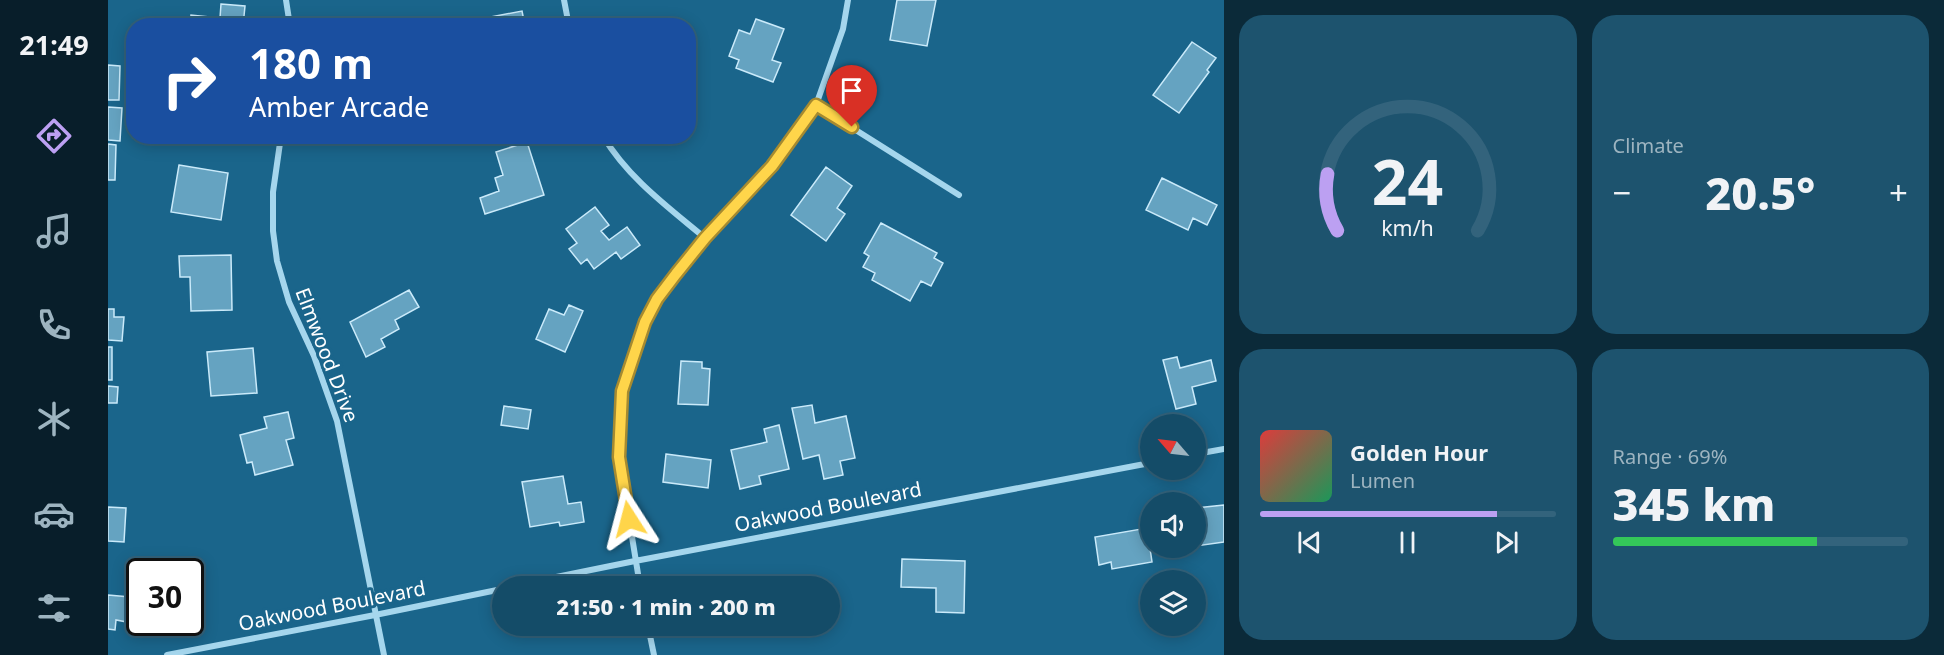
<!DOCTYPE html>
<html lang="en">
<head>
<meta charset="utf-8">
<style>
	:root { --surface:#144c68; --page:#1d536e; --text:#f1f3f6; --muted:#9db4c0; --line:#33637c; --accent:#bca0f2 }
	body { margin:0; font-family:"Noto Sans",sans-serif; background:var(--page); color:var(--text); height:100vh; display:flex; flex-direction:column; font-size:22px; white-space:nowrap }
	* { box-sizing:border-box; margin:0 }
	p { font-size:20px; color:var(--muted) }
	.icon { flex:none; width:33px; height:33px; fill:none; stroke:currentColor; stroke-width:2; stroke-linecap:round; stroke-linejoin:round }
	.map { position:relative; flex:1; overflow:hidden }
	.side { display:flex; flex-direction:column; gap:15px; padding:15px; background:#0b2a39; width:720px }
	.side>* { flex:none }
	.top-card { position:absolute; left:18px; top:18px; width:570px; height:126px; border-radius:24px; box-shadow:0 3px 15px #0003,0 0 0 2px var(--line); background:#1a4fa0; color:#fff; overflow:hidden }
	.needle { width:39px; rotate:298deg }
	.tools { position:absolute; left:1032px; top:414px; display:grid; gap:12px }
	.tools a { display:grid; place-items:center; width:66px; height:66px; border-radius:50%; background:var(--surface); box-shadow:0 3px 15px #0003,0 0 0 2px var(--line); font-size:30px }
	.speed { position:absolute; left:18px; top:558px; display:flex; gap:12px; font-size:30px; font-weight:700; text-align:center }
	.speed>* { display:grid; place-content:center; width:78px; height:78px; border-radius:50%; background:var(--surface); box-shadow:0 3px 15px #0003,0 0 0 2px var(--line); line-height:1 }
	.speed .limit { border:3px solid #111; border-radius:9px; background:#fff; color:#111 }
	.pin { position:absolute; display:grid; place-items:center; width:51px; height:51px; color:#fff; margin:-62px -26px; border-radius:50% 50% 50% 0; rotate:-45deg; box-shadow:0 0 6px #0007 }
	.pin .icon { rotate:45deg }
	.me { position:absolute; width:66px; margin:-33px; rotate:351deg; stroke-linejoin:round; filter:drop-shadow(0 0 4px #0008) }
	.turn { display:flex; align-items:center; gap:21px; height:126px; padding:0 24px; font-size:27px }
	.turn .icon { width:78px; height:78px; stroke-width:2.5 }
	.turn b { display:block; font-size:42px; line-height:51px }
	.big { font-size:45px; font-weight:800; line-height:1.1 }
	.side .widget { flex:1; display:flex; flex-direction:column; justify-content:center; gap:9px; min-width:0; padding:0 21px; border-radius:24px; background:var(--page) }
	.side .dial { align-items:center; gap:0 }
	.dial svg { height:156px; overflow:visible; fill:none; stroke:var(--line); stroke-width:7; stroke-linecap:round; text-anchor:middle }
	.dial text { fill:var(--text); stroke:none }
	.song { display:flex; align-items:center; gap:18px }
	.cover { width:72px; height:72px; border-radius:9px; background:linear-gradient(135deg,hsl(0 70% 55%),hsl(150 70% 35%)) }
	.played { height:6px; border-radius:3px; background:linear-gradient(90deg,var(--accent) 80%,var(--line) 80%) }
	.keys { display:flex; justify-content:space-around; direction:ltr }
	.heat { display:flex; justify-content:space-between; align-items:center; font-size:33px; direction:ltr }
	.charge { height:9px; border-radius:4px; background:linear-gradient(90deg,#34c759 69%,var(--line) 0) }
	.side .tiles { flex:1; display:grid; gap:15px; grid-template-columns:repeat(2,1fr) }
	.trip { position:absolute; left:384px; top:576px; width:348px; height:60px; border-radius:30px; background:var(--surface); box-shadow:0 3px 15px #0003,0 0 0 2px var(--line); font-weight:800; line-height:60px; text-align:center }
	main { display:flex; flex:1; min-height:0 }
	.tab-bar { display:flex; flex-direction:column; width:108px; justify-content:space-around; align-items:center; background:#081e2a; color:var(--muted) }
	.tab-bar .icon { width:42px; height:42px }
	.tab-bar .on { color:var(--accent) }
	.tab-bar b { font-size:27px; color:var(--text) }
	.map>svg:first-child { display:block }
	.building { fill:#65a3c1; stroke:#caeafa; stroke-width:1.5 }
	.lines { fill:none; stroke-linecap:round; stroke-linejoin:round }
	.street { stroke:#a5d6ed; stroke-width:6 }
	.route-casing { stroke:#a68a30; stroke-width:15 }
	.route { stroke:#ffd54a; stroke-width:10 }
	.labels { text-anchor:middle; stroke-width:6; stroke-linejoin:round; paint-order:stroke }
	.street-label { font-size:20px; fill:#fff; stroke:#1a658b }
</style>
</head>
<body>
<main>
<nav class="tab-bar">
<b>21:49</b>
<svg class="icon on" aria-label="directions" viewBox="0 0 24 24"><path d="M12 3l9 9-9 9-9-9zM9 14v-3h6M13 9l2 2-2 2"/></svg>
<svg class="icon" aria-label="music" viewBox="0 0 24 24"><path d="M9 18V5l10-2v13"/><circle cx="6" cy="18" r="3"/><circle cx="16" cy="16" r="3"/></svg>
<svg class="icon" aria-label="phone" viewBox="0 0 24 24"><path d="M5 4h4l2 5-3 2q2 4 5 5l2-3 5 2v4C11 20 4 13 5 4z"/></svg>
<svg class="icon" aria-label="climate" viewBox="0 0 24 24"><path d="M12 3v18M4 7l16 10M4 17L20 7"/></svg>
<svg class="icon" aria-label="car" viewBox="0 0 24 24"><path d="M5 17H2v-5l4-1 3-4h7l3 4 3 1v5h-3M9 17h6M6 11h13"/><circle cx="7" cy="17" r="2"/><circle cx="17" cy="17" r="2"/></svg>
<svg class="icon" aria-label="filters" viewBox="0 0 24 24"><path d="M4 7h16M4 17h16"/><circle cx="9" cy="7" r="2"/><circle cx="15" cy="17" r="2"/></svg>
</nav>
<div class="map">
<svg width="1116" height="655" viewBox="0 0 1116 655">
	<rect width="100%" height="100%" fill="#1a658b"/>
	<!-- building -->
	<path class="building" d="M 789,0 L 828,0 L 819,46 L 782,40 Z
		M 113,4 L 137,6 L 135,26 L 82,26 L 83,15 L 112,18 Z
		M 414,11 L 417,26 L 361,26 L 361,21 Z
		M 648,19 L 676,29 L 664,60 L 673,63 L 665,82 L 628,68 L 631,60 L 621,56 L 631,30 L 642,34 Z
		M 1084,42 L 1108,58 L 1099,70 L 1101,72 L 1071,113 L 1045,95 Z
		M 0,65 L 12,66 L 11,100 L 0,100 Z
		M 0,107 L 14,108 L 12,141 L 0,140 Z
		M 327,136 L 344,136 L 344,142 L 328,144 Z
		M 419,142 L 436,195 L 377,214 L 372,198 L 391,191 L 387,178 L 395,175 L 388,152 Z
		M 0,144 L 8,145 L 7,180 L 0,180 Z
		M 71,165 L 120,173 L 113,220 L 63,212 Z
		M 718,167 L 744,186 L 729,208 L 737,214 L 718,241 L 683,215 Z
		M 1054,178 L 1109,205 L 1099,225 L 1085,218 L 1080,230 L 1038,210 Z
		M 487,207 L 501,225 L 493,231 L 501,240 L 519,227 L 532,245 L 513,259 L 508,252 L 486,269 L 479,259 L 473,264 L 461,249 L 469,243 L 458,229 Z
		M 773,223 L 829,253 L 826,258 L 835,263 L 823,286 L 813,281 L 802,301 L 764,280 L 767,273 L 755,267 L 761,256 L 756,253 Z
		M 123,255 L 124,310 L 83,311 L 82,277 L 72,277 L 71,256 Z
		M 301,290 L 311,307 L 287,320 L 291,329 L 273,339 L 277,347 L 258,357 L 242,322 Z
		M 461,305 L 475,311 L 457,352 L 428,339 L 441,309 L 456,315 Z
		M 0,309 L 6,309 L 6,317 L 16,317 L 14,341 L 0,340 Z
		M 0,347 L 4,347 L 4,380 L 0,380 Z
		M 145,348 L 149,393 L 103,396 L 99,352 Z
		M 1069,357 L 1072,368 L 1103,360 L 1108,381 L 1084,387 L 1088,404 L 1068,409 L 1055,360 Z
		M 573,361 L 594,362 L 594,368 L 602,369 L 600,405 L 570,404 Z
		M 0,386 L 10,387 L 9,403 L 0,403 Z
		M 704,405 L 707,423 L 738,416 L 747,458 L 732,461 L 735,475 L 716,479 L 711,455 L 695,459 L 684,408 Z
		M 396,406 L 423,410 L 420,429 L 393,425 Z
		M 180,412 L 186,438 L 178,440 L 185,465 L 147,475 L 144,462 L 139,463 L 132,435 L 159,428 L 156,417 Z
		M 671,425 L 681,469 L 651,476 L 653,484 L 632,489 L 623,450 L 659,442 L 656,429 Z
		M 558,454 L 603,460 L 600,488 L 555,482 Z
		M 455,476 L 460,504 L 473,502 L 476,522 L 452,526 L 451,522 L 422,527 L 414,482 Z
		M 1116,505 L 1116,542 L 1088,546 L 1088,508 Z
		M 0,507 L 18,508 L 16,542 L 0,541 Z
		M 1039,528 L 1044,562 L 1004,569 L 1003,562 L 991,565 L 987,537 Z
		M 794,559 L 857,561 L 856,613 L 828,612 L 828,588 L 793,587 Z
		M 0,595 L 22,597 L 19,622 L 8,620 L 7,630 L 0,629 Z"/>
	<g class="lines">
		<!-- street -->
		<path class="street" d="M 178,0 L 182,26
			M 456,0 L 461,26
			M 708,105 L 851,195
			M 173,136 L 165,192 L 165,231 L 169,261 L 181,302 L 206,356 L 229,421 L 276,655
			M 495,136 C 520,178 560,207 597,238
			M 1088,454 L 1116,449
			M 404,586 L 527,561 L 1042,463
			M 532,586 L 511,457 L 514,391 L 526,353 L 538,322 L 549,299 L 568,274 L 597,238 L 664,166 L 708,105 L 735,29 L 740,0
			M 540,626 L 546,655
			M 59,655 L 267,615 L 394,589"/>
	</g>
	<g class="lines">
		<defs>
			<path id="route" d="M 521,519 L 511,457 L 514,391 L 537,322 L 549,299 L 568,274 L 597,238 L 664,166 L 708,105 L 744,127"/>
		</defs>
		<!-- route casing -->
		<use href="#route" class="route-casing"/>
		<!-- route -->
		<use href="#route" class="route"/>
	</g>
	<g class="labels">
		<!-- street labels -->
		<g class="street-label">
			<text transform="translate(219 355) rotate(69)" y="7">Elmwood Drive</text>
			<text transform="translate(720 507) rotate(-11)" y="7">Oakwood Boulevard</text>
			<text transform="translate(224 606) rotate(-11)" y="7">Oakwood Boulevard</text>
		</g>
	</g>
</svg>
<div class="tools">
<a><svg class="needle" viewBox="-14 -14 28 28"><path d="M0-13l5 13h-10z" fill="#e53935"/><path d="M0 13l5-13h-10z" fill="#9db4c0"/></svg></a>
<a><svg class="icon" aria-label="sound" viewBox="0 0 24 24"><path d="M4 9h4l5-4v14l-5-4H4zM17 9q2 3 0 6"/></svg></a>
<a><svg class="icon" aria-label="layers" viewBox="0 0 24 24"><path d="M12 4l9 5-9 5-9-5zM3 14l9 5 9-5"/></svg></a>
</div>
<div class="speed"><div class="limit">30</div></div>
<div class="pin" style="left:744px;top:127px;background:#d93025"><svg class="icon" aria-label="arrive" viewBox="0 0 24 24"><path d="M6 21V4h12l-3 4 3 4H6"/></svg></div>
<svg class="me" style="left:521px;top:519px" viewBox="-20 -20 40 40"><path d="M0-17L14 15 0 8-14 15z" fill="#ffd54a" stroke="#fff" stroke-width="4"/></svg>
<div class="trip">21:50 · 1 min · 200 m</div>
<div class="top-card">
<div class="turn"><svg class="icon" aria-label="right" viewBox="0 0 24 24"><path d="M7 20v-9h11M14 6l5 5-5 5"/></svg><div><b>180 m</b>Amber Arcade</div></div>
</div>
</div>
<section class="side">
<div class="tiles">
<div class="widget dial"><svg viewBox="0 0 100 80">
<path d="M14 69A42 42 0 1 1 86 69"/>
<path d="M14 69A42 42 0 0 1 9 40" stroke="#bca0f2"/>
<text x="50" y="56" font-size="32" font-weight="700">24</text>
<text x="50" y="72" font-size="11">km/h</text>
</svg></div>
<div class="widget"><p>Climate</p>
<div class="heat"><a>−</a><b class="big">20.5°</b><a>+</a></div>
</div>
<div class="widget">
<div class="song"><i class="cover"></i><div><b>Golden Hour</b><p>Lumen</p></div></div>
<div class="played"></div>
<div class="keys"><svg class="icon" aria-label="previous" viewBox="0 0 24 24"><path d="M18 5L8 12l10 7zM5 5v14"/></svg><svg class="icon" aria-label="pause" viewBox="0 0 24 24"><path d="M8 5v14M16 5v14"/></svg><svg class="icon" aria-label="next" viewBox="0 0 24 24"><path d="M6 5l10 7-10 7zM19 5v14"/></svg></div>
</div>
<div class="widget"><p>Range · 69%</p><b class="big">345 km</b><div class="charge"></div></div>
</div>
</section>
</main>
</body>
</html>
